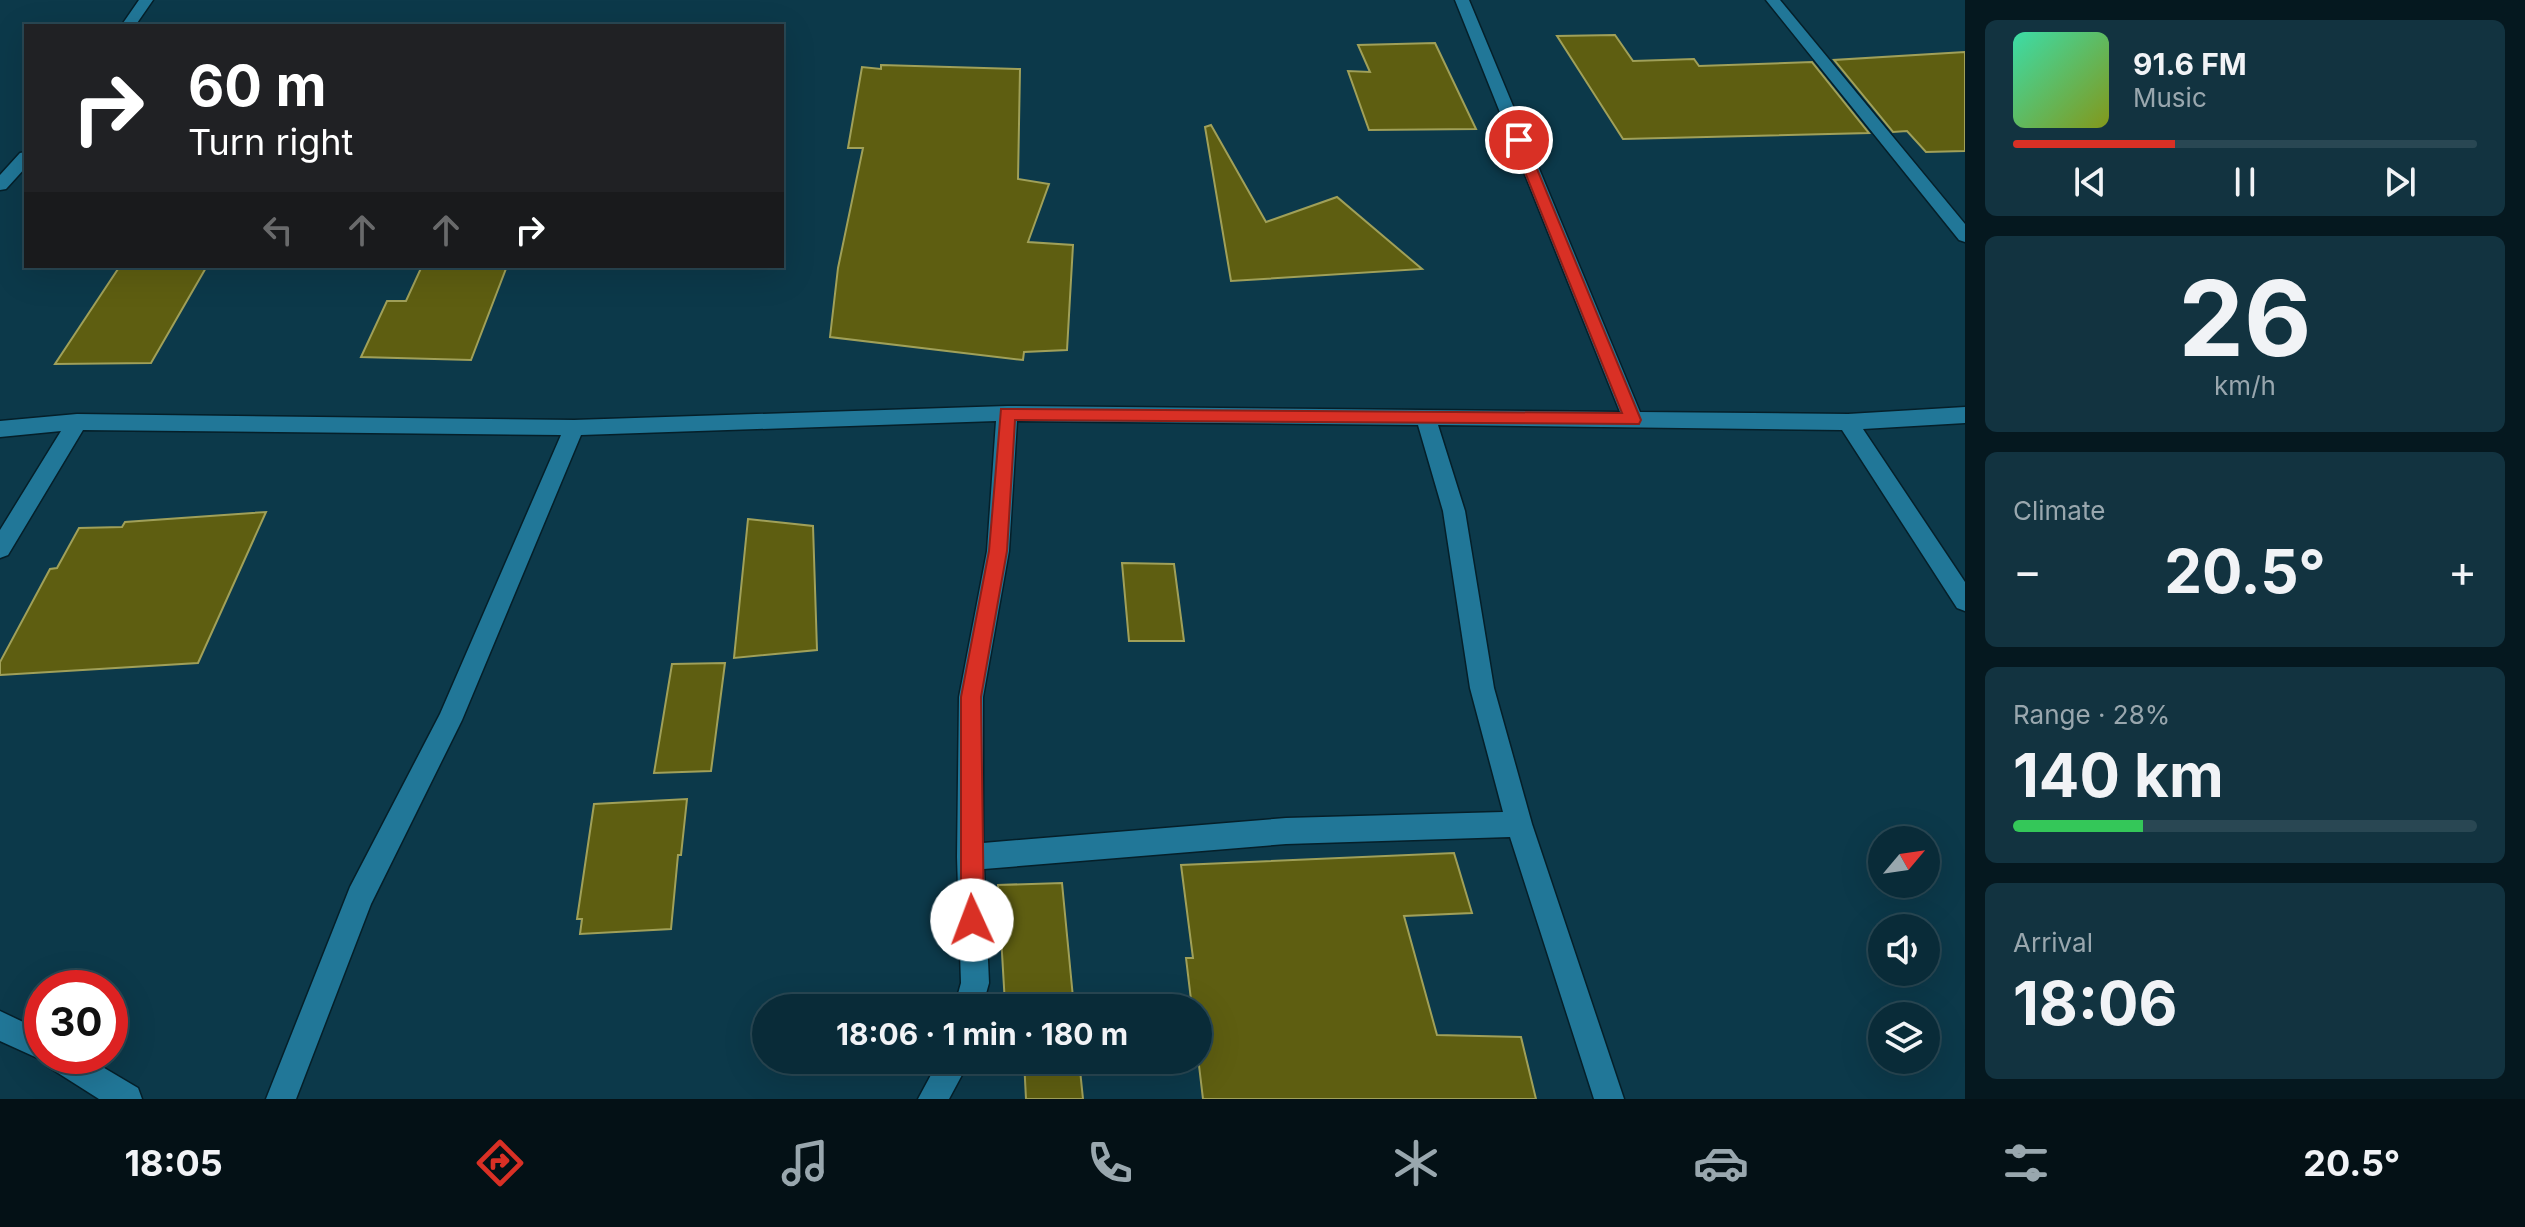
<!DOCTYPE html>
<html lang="en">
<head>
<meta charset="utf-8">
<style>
	:root { --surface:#092b38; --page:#123340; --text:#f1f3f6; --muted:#99a7ae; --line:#294753; --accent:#d93025 }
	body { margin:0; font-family:Inter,sans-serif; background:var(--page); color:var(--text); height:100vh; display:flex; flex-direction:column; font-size:30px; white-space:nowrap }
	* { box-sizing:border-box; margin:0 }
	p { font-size:26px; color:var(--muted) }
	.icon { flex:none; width:44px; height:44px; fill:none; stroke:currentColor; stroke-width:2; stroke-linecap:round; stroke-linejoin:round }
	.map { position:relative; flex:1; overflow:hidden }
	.side { display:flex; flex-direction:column; gap:20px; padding:20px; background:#05181f; width:560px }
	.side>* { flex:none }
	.hud { position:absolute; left:24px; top:24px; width:760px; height:244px; border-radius:0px; box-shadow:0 8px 32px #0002,0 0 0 2px var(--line); background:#202124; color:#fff; overflow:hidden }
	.needle { width:52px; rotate:61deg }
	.buttons { position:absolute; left:1868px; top:826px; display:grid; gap:16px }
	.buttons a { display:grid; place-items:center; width:72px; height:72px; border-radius:50%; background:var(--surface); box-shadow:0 8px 32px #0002,0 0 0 2px var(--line); font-size:40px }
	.speed { position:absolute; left:24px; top:970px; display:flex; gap:16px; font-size:40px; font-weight:700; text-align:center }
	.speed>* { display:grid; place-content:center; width:104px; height:104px; border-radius:50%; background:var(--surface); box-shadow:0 8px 32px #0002,0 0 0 2px var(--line); line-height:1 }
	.speed .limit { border:12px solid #d22; background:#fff; color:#111 }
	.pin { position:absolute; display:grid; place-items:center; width:68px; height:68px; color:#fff; margin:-34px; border:4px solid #fff; border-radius:50%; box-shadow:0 2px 8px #0007 }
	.me { position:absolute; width:88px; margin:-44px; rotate:358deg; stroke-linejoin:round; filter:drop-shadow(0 0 6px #0008) }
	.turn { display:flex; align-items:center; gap:28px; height:168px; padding:0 32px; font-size:36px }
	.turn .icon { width:104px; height:104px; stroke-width:2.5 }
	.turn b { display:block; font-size:56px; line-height:68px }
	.lanes { display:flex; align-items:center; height:76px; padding:0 32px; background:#0003; justify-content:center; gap:40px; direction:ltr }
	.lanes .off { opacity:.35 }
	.big { font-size:60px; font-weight:700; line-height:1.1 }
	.side .tile { flex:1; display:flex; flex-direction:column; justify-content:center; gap:12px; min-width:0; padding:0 28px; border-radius:12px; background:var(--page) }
	.side .dial { align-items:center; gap:0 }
	.dial b { font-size:104px; line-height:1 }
	.song { display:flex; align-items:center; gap:24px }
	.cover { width:96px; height:96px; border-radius:12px; background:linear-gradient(135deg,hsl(160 70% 55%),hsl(70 70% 35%)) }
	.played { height:8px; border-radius:4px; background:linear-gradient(90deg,var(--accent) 35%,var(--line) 35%) }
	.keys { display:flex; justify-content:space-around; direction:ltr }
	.heat { display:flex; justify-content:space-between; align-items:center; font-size:44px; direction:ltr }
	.charge { height:12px; border-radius:6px; background:linear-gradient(90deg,#34c759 28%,var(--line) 0) }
	.trip { position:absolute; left:752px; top:994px; width:460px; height:80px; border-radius:40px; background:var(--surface); box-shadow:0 8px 32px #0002,0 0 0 2px var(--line); font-weight:700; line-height:80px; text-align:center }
	.tab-bar { display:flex; height:128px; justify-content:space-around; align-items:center; background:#041116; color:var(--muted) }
	.tab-bar .icon { width:56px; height:56px }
	.tab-bar .on { color:var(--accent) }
	.tab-bar b { font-size:36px; color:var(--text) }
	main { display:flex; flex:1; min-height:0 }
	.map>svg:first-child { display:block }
	.building { fill:#5e5e11; stroke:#a0a059; stroke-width:2 }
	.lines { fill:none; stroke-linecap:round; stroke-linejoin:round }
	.minor-casing { stroke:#051f29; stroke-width:3 }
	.minor { fill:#217798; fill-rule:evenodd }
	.route { fill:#d93025; stroke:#8d1f18; stroke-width:2 }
</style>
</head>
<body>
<main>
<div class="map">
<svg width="1965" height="1099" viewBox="0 0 1965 1099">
	<rect width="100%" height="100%" fill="#0c394a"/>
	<!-- building -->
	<path class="building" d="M 1615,35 L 1633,61 L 1694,59 L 1699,66 L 1812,62 L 1869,133 L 1623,139 L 1557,36 Z
		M 1435,43 L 1476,129 L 1369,130 L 1348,71 L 1370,72 L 1358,45 Z
		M 1965,52 L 1965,151 L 1926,152 L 1907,131 L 1893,132 L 1834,60 Z
		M 881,65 L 1020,69 L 1018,179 L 1049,184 L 1028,242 L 1073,245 L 1067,350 L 1024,352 L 1023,360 L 830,337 L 838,268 L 863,148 L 848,148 L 862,67 L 881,69 Z
		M 1211,125 L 1266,222 L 1337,197 L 1422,269 L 1231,281 L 1205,127 Z
		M 120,266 L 207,266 L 151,363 L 55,364 Z
		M 422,266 L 507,266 L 471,360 L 361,357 L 387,301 L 406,301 Z
		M 266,512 L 198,663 L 0,675 L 0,662 L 50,569 L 57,568 L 79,528 L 122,527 L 125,522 Z
		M 748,519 L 813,526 L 817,650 L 734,658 Z
		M 1122,563 L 1174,564 L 1184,641 L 1129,641 Z
		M 725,663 L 711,771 L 654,773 L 672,664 Z
		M 687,799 L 681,855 L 678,855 L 671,929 L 580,934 L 582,919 L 577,919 L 594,804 Z
		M 1454,853 L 1472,913 L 1404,916 L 1437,1035 L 1521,1037 L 1536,1099 L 1203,1099 L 1198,1057 L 1198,1008 L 1192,1008 L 1186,958 L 1193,958 L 1181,865 Z
		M 1062,883 L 1074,1008 L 1022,1008 L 1022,1003 L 1005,1004 L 998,885 Z
		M 1024,1060 L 1079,1060 L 1083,1099 L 1026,1099 Z"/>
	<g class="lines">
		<defs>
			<path id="minor" d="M 139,0 L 153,0 L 135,26 L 121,26 Z
				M 1455,0 L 1469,0 L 1640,412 L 1848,414 L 1965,407 L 1965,423 L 1863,429 L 1965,582 L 1965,611 L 1957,608 L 1842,430 L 1438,425 L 1465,511 L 1494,688 L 1532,824 L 1624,1099 L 1594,1099 L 1510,837 L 1286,844 L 984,869 L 989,983 L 982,1008 L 954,1008 L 961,983 L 957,857 L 959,697 L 987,551 L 996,421 L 581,435 L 462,720 L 371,904 L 296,1099 L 266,1099 L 350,887 L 440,714 L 561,435 L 83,430 L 8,555 L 0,558 L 0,530 L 61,431 L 0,437 L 0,421 L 77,414 L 574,420 L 1007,406 L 1620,412 ZM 1017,421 L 1418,425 L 1443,511 L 1470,688 L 1503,812 L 1286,818 L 983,843 L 983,697 L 1009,551 Z
				M 1766,0 L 1780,0 L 1965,224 L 1965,242 L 1959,240 Z
				M 26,152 L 26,167 L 6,189 L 0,190 L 0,175 L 20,153 Z
				M 0,1011 L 42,1031 L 42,1056 L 84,1056 L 138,1088 L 142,1099 L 99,1099 L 47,1066 L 44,1061 L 0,1041 Z
				M 939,1060 L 970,1060 L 949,1099 L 918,1099 Z"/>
		</defs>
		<!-- minor casing -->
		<use href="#minor" class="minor-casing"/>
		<!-- minor -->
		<use href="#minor" class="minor"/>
	</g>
	<!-- route -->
	<path class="route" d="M 1519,136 L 1525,140 L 1641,420 L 1639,424 L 1015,420 L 1007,551 L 981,697 L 984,920 L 980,928 L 972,931 L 964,928 L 961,920 L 961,697 L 989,551 L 1001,409 L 1622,413 L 1512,140 Z"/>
</svg>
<div class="buttons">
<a><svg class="needle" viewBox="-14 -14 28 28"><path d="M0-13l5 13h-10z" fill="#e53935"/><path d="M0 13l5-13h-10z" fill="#99a7ae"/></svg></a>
<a><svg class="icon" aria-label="sound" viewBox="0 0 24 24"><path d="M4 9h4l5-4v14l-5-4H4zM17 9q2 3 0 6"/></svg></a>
<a><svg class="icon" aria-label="layers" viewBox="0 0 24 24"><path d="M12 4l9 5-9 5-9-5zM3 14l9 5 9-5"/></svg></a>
</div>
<div class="speed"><div class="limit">30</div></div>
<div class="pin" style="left:1519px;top:140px;background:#d93025"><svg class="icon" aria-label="arrive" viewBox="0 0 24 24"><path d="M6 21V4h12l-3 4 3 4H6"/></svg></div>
<svg class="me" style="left:972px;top:920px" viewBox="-20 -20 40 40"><circle r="19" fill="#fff"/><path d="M0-13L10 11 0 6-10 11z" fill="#d93025"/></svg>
<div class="trip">18:06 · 1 min · 180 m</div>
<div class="hud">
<div class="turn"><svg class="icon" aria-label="right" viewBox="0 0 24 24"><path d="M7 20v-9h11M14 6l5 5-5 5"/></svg><div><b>60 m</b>Turn right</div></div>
<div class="lanes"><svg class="icon off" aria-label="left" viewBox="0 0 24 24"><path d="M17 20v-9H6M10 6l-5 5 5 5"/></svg><svg class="icon off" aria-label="ahead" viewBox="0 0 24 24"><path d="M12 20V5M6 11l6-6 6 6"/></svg><svg class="icon off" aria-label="ahead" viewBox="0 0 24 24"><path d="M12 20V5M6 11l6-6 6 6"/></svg><svg class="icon" aria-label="right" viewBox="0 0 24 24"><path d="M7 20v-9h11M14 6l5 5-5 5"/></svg></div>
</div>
</div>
<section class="side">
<div class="tile">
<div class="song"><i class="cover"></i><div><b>91.6 FM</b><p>Music</p></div></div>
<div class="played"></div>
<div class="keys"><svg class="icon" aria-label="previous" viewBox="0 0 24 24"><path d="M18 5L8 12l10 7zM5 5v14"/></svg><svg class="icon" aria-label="pause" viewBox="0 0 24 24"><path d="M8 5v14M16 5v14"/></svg><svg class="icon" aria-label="next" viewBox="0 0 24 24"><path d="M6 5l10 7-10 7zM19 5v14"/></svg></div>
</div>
<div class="tile dial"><b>26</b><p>km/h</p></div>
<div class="tile"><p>Climate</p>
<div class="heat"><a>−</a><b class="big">20.5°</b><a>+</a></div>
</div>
<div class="tile"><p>Range · 28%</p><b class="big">140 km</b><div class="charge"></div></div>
<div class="tile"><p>Arrival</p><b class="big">18:06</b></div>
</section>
</main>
<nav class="tab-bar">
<b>18:05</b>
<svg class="icon on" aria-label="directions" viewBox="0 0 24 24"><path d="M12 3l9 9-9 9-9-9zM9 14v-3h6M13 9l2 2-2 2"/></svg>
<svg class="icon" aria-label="music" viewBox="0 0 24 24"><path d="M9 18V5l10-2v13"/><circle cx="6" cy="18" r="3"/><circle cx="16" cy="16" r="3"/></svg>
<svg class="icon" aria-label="phone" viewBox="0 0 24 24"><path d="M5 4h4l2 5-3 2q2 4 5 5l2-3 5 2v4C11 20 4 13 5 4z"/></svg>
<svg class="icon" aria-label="climate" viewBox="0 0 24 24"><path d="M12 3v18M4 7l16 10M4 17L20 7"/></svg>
<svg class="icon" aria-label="car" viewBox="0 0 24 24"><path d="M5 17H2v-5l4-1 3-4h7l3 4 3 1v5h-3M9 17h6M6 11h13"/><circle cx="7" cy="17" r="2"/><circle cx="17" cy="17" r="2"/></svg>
<svg class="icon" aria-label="filters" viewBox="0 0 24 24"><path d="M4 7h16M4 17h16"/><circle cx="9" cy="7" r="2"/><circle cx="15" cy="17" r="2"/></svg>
<b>20.5°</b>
</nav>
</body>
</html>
